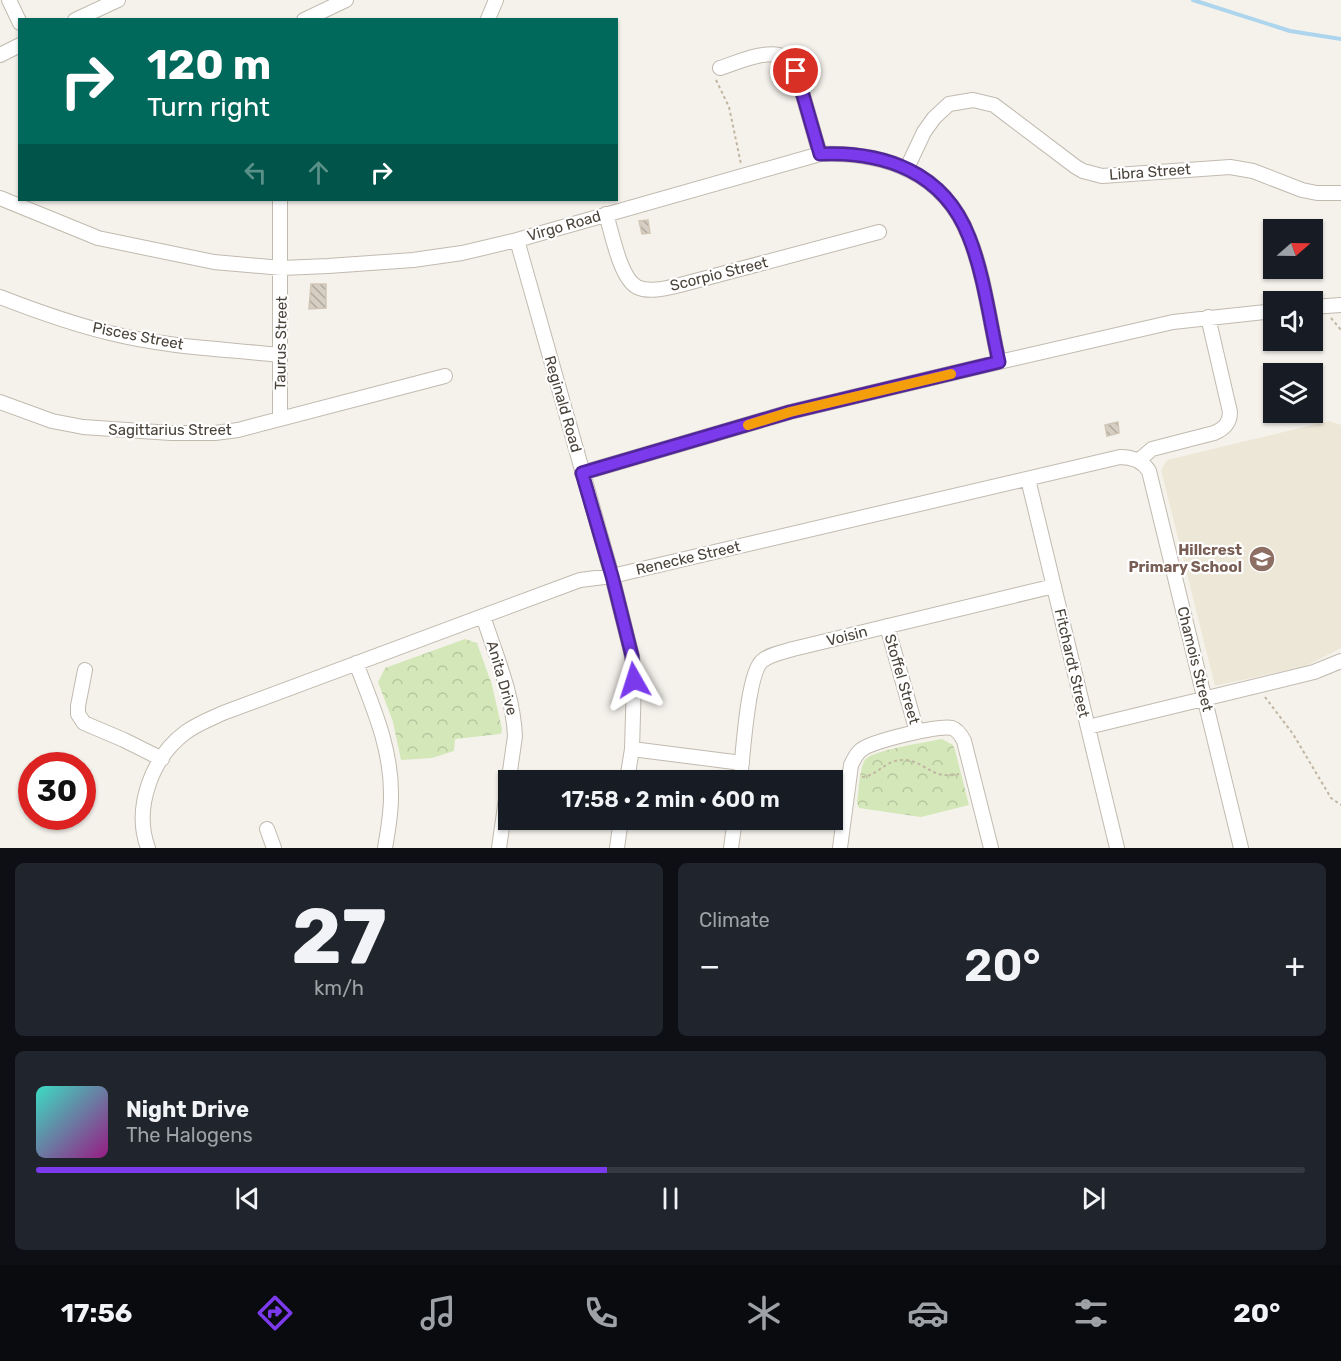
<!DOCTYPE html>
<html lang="en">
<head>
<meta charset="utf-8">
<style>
	:root { --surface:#171b24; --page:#20242c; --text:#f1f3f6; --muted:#9ea1a6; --line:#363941; --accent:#7c3aed }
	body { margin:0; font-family:Rubik,sans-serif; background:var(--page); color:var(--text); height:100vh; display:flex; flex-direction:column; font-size:22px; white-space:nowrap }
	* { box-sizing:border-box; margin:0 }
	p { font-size:20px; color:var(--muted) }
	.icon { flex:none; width:33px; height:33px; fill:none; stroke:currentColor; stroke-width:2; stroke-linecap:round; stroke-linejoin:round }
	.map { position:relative; height:848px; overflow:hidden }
	.panel { display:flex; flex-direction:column; gap:15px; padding:15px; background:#0d0f14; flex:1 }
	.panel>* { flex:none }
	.banner { position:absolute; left:18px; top:18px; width:600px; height:183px; border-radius:0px; box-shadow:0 2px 4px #0004; background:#00695c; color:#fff; overflow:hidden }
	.needle { width:39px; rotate:70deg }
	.buttons { position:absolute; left:1263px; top:219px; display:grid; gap:12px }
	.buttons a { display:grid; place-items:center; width:60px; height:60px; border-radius:0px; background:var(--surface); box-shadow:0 2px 4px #0004; font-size:30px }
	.speed { position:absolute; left:18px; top:752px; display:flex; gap:12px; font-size:30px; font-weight:700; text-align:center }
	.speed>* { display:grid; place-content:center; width:78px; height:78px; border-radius:50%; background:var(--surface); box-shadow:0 2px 4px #0004; line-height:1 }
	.speed .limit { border:9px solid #d22; background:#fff; color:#111 }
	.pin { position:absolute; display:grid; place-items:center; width:51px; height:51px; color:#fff; margin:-26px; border:3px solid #fff; border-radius:50%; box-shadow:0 2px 6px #0007 }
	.me { position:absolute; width:66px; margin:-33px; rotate:354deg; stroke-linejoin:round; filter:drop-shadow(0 0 4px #0008) }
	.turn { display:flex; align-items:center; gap:21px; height:126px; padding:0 30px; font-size:27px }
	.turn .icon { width:78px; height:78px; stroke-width:2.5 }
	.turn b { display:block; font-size:42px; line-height:51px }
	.lanes { display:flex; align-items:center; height:57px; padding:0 30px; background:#0003; justify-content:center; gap:30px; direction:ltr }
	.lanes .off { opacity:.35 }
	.big { font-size:45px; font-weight:600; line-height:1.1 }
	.panel .widget { flex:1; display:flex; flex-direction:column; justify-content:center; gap:9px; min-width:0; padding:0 21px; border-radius:9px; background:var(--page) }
	.panel .dial { align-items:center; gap:0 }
	.dial b { font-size:78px; line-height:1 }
	.song { display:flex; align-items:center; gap:18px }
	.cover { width:72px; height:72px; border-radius:9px; background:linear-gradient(135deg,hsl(170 70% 55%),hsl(310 70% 35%)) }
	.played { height:6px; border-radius:3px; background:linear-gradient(90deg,var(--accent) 45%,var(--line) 45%) }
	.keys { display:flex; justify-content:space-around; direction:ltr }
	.heat { display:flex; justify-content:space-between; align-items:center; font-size:33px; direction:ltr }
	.panel .tiles { flex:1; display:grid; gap:15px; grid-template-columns:1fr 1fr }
	.widget:last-child { grid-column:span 2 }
	.trip { position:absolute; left:498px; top:770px; width:345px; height:60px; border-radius:0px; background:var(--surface); box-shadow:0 2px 4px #0004; font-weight:600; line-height:60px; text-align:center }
	.dock { display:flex; height:96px; justify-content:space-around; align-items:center; background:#090b0e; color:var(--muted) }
	.dock .icon { width:42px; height:42px }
	.dock .selected { color:var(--accent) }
	.dock b { font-size:27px; color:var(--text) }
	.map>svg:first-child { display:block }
	.education { fill:#ede7d7 }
	.forest { fill:url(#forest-crowns) }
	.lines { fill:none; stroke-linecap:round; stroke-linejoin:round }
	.stream { stroke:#add5ed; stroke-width:4 }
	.building { fill:url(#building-back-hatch); stroke:#d1c6b6; stroke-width:1.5 }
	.street-casing { stroke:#c1baaf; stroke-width:16 }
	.path { stroke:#c1b5a1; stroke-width:2; stroke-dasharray:3 3; stroke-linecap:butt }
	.street { stroke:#fff; stroke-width:14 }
	.route-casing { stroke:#51269a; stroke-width:15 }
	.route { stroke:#7c3aed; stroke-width:10 }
	.slow { stroke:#f59e0b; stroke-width:10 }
	.labels { text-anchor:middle; stroke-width:4.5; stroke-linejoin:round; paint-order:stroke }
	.street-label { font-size:15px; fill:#4a433a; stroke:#fff }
	.education-label { font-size:15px; font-weight:bold; fill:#785e54; stroke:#fff; text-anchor:end }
</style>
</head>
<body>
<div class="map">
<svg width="1341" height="848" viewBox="0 0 1341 848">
	<defs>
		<pattern id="forest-crowns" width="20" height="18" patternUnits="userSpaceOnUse" patternTransform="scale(1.5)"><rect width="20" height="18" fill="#d3e7b8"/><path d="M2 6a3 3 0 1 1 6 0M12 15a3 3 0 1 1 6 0" fill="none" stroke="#b7c79f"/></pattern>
		<pattern id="building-back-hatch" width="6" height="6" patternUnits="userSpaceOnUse" patternTransform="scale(1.5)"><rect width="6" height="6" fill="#d6cec2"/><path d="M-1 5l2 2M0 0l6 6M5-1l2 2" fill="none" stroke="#b0a99f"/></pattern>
	</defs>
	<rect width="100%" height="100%" fill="#f5f2ec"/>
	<!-- education -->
	<path class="education" d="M 1329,421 L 1341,425 L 1341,648 L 1306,666 L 1215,686 L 1161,470 L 1167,460 Z"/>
	<!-- forest -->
	<path class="forest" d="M 465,639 L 477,643 L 492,685 L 502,729 L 501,734 L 455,739 L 454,751 L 432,758 L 401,760 L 393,722 L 378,682 L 385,668 Z
		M 942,739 L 953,745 L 955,750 L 969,805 L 921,817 L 859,808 L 857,802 C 859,792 859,768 865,760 C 872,750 928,742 942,739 Z"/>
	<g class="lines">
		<!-- stream -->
		<path class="stream" d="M 1193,0 L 1290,31 L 1341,39"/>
	</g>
	<!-- building -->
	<path class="building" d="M 648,220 L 650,233 L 642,234 L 639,221 Z
		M 311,284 L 326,284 L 326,308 L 309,309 Z
		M 1118,422 L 1119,433 L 1107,436 L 1105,425 Z"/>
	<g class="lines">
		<defs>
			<path id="street" d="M 9,0 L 20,23
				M 488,19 L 496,0
				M 75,20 L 118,0
				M 304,20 L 346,0
				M 0,55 L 20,45
				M 720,68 C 736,63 769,48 784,57 C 789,60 793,66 796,71 L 820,154
				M 907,168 L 924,132 L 934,118 L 949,104 L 973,100 L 994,105 L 1076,167 L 1083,171 L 1102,176 L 1230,167 L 1253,171 L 1302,190 L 1317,193 L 1341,193
				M 0,198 L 98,238 L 214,262 L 282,268 L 328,266 L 413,260 L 462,253 L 517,240 L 820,154 C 884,152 944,172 969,237 C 984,273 990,323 999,362
				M 280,200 L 280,418
				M 606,214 C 612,233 620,278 637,287 C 649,293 667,288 680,285 L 879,232
				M 517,240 L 612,576 L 632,656 L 634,680 L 632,749 L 627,780
				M 0,297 C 36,311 72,324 110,333 C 165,347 224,349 280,355
				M 1312,307 L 1341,305
				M 0,402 L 52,421 L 83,427 L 171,433 L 215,433 L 238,430 L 445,376
				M 1138,461 L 1152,449 L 1214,433 C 1224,429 1230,423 1230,412 L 1208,317
				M 582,473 L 790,412 L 999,362 L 1173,322 L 1274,311
				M 1028,479 L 1117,848
				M 483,616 C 496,656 513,694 515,736 L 499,848
				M 887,626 L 917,732
				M 356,663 C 373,707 392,749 391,797 C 391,814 388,831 385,848
				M 85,670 L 78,706 L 78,714 L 84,723 L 124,740 L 162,759
				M 1088,727 L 1314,672 L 1341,661
				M 632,749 L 742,763
				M 740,780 C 743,757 747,674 762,661 C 770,654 783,652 793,649 L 1054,586
				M 267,829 L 274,848
				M 148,848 C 133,808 152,757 186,732 C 197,724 210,719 223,713 L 580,580 L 612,576 L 1120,457 C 1132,457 1142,460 1149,471 L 1241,848
				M 617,848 L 621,819
				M 731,848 L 735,819
				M 840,848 L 851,765 C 854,759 856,754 861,750 C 872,741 939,725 952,728 C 958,730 961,735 964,741 L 991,848"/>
		</defs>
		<!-- street casing -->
		<use href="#street" class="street-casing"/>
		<!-- path -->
		<path class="path" d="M 716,80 L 729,107 L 741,164
			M 1331,318 L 1341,330
			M 1265,697 L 1293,734 L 1331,798 L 1341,805
			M 862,777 C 878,776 885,759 905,760 C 927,762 931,780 959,774"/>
		<!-- street -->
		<use href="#street" class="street"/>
	</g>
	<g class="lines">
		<defs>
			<path id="route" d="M 634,680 L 632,656 L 612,576 L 582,473 L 790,412 L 999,362 C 990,323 984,274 969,237 C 944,172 884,151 820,154 L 796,71"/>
		</defs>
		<!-- route casing -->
		<use href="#route" class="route-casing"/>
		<!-- route -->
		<use href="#route" class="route"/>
		<!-- slow -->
		<path class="slow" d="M 748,425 L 790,412 L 951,374"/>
	</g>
	<!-- icons -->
	<defs>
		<symbol id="school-disc" viewBox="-11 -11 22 22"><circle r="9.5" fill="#8d6e63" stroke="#fff"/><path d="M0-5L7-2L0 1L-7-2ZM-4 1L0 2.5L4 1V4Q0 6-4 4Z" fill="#fff"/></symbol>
	</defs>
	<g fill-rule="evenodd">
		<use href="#school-disc" x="1247" y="544" width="30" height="30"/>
	</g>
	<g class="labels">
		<!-- street labels -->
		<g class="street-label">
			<text transform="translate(1150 172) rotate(-4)" y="5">Libra Street</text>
			<text transform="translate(564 226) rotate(-16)" y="5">Virgo Road</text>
			<text transform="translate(719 274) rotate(-14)" y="5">Scorpio Street</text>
			<text transform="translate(138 336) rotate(11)" y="5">Pisces Street</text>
			<text transform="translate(281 343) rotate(-89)" y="5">Taurus Street</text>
			<text transform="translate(563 404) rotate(74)" y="5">Reginald Road</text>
			<text x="170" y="435">Sagittarius Street</text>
			<text transform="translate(688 558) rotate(-13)" y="5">Renecke Street</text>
			<text transform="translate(847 636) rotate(-14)" y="5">Voisin</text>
			<text transform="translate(1195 659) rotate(76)" y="5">Chamois Street</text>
			<text transform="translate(1072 663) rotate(77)" y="5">Fitchardt Street</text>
			<text transform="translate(502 678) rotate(74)" y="5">Anita Drive</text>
			<text transform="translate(902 679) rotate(74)" y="5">Stoffel Street</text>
		</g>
		<!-- education labels -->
		<g class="education-label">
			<text x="1242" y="555">Hillcrest<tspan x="1242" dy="17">Primary School</tspan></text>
		</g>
	</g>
</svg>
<div class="buttons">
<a><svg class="needle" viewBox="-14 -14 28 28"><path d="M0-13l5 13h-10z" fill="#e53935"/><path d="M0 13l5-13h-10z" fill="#9ea1a6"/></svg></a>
<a><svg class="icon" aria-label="sound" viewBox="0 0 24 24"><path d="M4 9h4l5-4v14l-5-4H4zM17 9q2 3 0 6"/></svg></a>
<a><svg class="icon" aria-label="layers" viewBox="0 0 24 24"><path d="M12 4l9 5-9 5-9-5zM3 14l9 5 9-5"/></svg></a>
</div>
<div class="speed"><div class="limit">30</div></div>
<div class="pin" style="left:796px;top:71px;background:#d93025"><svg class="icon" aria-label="arrive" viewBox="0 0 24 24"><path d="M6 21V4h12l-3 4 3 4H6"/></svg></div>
<svg class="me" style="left:634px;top:680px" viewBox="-20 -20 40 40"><path d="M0-17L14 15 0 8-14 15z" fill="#7c3aed" stroke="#fff" stroke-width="4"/></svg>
<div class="trip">17:58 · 2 min · 600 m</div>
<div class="banner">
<div class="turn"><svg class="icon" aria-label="right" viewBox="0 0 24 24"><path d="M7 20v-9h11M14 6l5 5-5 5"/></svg><div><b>120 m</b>Turn right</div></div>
<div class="lanes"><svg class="icon off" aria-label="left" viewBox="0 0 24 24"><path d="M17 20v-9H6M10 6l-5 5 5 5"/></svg><svg class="icon off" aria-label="ahead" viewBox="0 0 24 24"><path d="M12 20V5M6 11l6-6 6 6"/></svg><svg class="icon" aria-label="right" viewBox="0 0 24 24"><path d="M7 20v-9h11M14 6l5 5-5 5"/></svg></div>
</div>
</div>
<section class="panel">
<div class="tiles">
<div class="widget dial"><b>27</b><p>km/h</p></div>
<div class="widget"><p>Climate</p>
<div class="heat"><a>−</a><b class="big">20°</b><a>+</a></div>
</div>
<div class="widget">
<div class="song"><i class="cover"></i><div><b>Night Drive</b><p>The Halogens</p></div></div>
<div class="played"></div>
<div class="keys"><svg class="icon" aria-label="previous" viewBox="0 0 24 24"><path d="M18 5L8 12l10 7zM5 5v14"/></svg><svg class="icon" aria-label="pause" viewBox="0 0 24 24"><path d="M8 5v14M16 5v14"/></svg><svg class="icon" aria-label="next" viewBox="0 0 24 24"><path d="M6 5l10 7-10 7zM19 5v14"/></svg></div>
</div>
</div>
</section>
<nav class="dock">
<b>17:56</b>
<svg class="icon selected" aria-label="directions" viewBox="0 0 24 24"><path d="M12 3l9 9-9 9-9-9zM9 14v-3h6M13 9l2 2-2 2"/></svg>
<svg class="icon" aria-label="music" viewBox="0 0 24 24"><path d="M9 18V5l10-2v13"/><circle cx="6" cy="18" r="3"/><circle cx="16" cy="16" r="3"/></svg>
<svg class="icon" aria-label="phone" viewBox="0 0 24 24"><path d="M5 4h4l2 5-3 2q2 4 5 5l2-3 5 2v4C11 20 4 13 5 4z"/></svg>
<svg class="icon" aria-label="climate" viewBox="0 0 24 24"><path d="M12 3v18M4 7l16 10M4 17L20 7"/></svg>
<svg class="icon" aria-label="car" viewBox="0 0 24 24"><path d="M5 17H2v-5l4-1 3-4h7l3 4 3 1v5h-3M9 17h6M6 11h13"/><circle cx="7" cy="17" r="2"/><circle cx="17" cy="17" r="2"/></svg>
<svg class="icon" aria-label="filters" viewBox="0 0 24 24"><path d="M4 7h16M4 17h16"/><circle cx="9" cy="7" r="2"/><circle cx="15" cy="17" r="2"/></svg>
<b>20°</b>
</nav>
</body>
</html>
